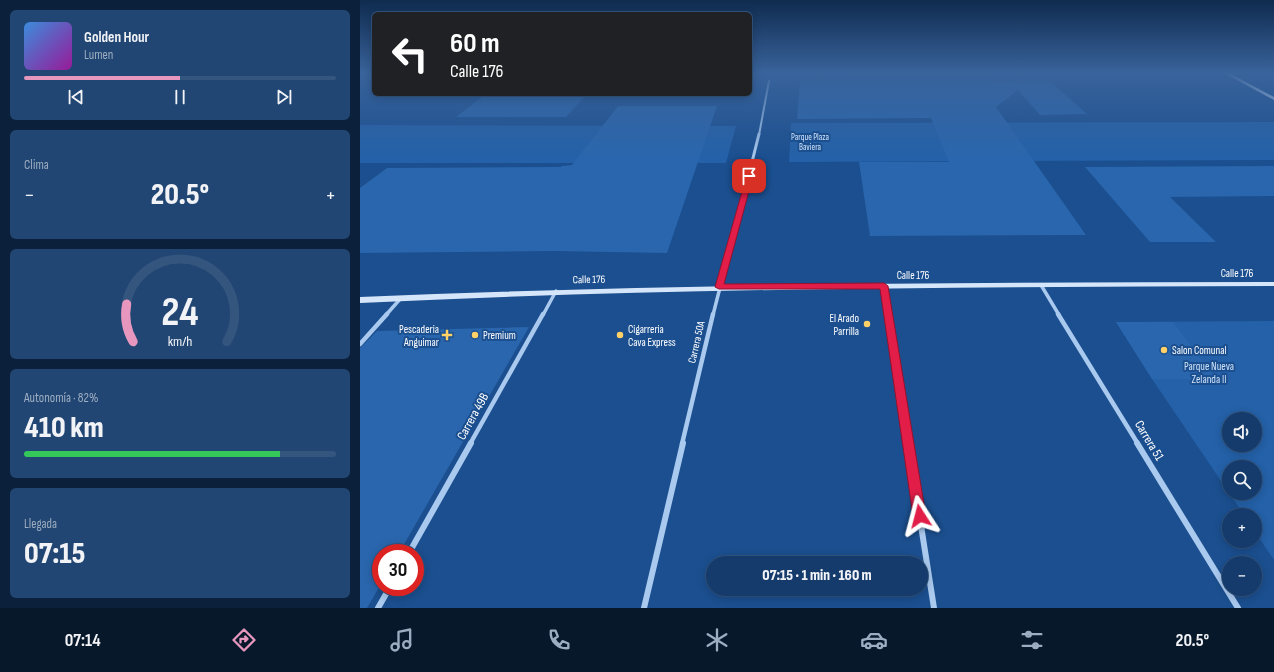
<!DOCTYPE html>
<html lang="es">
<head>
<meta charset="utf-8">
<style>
	:root { --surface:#143b6b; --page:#214673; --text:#f1f3f6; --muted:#9dadc1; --line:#33557e; --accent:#e797bd }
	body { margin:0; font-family:"Sofia Sans Condensed",sans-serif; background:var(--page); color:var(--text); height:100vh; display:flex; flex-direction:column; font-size:15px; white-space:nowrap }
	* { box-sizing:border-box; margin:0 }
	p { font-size:13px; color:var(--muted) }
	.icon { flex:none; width:22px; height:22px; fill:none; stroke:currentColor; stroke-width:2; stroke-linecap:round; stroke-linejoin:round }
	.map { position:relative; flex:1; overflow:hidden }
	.drawer { display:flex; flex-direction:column; gap:10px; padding:10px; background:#0b203b; width:360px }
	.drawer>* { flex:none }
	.hud { position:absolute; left:12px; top:12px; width:380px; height:84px; border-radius:6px; box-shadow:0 2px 10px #0003,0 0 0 1px var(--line); background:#202124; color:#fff; overflow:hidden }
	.fabs { position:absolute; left:862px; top:412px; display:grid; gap:8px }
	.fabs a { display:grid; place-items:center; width:40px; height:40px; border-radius:50%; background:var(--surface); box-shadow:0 2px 10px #0003,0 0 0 1px var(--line); font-size:20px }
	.speed { position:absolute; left:12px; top:544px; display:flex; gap:8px; font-size:20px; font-weight:700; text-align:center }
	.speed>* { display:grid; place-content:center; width:52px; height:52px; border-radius:50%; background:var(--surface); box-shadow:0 2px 10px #0003,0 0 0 1px var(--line); line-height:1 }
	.speed .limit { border:6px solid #d22; background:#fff; color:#111 }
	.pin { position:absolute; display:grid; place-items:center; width:34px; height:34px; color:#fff; margin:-17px; border-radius:8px; box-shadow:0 2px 6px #0006 }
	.me { position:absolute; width:44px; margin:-22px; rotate:351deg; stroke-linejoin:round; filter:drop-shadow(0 0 3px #0008) }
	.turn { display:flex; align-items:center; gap:14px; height:84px; padding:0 12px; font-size:18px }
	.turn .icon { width:52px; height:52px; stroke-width:2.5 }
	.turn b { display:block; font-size:28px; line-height:34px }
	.big { font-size:30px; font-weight:800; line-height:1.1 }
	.drawer .tile { flex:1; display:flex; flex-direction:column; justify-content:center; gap:6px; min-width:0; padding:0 14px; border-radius:6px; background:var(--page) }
	.drawer .dial { align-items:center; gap:0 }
	.dial svg { height:104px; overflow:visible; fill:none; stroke:var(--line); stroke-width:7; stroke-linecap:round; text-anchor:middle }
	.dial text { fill:var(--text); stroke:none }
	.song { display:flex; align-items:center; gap:12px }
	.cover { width:48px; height:48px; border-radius:6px; background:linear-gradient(135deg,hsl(210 70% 55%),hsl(300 70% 35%)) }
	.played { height:4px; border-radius:2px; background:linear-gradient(90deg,var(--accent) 50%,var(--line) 50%) }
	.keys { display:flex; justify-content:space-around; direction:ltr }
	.heat { display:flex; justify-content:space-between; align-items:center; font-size:22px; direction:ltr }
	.charge { height:6px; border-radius:3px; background:linear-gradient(90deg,#34c759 82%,var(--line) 0) }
	.trip { position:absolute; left:346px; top:556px; width:222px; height:40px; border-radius:20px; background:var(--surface); box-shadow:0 2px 10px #0003,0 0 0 1px var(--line); font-weight:800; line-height:40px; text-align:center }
	.menu { display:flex; height:64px; justify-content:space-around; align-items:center; background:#08182b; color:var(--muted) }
	.menu .icon { width:28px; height:28px }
	.menu .current { color:var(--accent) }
	.menu b { font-size:18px; color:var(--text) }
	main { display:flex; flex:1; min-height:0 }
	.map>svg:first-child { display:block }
	.green { fill:#2461a8; fill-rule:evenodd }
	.building { fill:#2a66ad }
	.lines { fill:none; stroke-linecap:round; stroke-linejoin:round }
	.street-far4 { stroke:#a9c9ee; stroke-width:2 }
	.street-far3 { stroke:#a9c9ee; stroke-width:3 }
	.street-far2 { stroke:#a9c9ee; stroke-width:3.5 }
	.street-far1 { stroke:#a9c9ee; stroke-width:4.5 }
	.street { stroke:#a9c9ee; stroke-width:6 }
	.secondary { fill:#d6e6fa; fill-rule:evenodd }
	.route { fill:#e11d48; stroke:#92132f }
	.poi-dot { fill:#ffd166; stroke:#1b4f8f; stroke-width:1.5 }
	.labels { text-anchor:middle; stroke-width:4; stroke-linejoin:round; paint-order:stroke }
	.far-park-label { font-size:9px; fill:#cfe3fa; stroke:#1b4f8f }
	.street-label { font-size:11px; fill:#fff; stroke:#1b4f8f }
	.poi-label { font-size:11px; fill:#fff; stroke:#1b4f8f; text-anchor:start }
	.park-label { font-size:11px; fill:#cfe3fa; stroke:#1b4f8f }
	.near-street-label { font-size:13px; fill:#fff; stroke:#1b4f8f }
</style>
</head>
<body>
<main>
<section class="drawer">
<div class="tile">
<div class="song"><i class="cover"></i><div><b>Golden Hour</b><p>Lumen</p></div></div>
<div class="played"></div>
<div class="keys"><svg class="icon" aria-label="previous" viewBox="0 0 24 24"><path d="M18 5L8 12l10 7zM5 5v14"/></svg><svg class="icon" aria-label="pause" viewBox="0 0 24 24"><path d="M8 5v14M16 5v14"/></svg><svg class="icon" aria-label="next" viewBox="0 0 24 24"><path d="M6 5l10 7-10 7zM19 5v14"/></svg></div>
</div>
<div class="tile"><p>Clima</p>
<div class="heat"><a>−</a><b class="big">20.5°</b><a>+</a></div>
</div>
<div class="tile dial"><svg viewBox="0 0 100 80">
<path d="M14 69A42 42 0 1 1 86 69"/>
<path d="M14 69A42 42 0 0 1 9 40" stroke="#e797bd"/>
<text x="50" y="56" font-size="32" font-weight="700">24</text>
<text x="50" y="72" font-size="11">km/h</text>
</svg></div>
<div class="tile"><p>Autonomía · 82%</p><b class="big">410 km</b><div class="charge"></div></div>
<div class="tile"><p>Llegada</p><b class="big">07:15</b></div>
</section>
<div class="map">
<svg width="914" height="608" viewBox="0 0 914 608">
	<rect width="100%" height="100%" fill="#1b4f8f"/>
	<!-- green -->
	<path class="green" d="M 914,122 L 914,160 L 429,162 L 431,123 Z
		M 0,125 L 376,126 L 366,163 L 0,163 Z
		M 914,321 L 914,560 L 895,532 L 895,515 L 884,515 L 792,379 L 756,322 ZM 869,419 L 895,419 L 895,445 L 869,445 ZM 869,467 L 895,467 L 895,493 L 869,493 Z"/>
	<!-- building -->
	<path class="building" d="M 628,79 L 629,82 L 690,81 L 727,114 L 680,115 L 658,90 L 636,107 L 726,235 L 510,236 L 499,162 L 589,162 L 571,118 L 437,119 L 440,80 Z
		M 126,94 L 227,94 L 206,117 L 96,117 Z
		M 258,106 L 357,106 L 307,253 L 194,251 L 0,253 L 0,188 L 27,168 L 201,167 L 202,166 L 212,165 Z
		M 914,166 L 914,196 L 810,197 L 856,242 L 790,242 L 725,167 Z
		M 756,322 L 813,322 L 856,379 L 792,379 Z
		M 169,327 L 39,553 L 21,553 L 21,584 L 7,608 L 0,608 L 0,348 L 17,331 Z"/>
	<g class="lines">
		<!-- street-far4 -->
		<path class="street-far4" d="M 399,135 L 409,81"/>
		<!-- street-far3 -->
		<path class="street-far3" d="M 379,214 L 399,134"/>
		<!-- street-far2 -->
		<path class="street-far2" d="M 681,285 L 699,315
			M 524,286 L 528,315
			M 26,315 L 41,298
			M 183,315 L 196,291
			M 353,315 L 379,213"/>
		<!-- street-far1 -->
		<path class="street-far1" d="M 528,314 L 548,444
			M 698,314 L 778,444
			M 0,344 L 27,314
			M 110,444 L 183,314
			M 322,444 L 353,314"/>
		<!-- street -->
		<path class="street" d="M 548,443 L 574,608
			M 777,443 L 878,608
			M 49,553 L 111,443
			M 18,608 L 30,587
			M 284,608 L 323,443"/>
		<!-- secondary -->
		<path class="secondary" d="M 864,73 L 869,73 L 914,97 L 914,100 Z
			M 914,282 L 914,286 C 609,287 305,288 0,303 L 0,297 C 305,284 609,282 914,282 Z"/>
	</g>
	<!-- sky -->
	<linearGradient id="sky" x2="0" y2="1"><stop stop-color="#0f2b4f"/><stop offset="0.46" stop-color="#39639b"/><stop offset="1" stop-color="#39639b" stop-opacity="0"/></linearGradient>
	<rect width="914" height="158" fill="url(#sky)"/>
	<!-- route -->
	<path class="route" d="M 387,174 L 393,176 L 364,284 L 524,283 L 528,286 L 566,516 L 564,521 L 560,522 L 555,521 L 553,516 L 520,289 L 359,289 L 355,287 Z"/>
	<!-- markers -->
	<g class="poi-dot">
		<circle cx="507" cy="324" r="4"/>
		<path d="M85 329h4v4h4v4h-4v4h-4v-4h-4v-4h4z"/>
		<circle cx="115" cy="335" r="4"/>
		<circle cx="260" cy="335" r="4"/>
		<circle cx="804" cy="350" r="4"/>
	</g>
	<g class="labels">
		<!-- far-park labels -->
		<g class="far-park-label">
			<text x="450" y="140">Parque Plaza<tspan x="450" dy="10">Baviera</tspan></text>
		</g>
		<!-- street labels -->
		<g class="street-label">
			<text x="877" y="277">Calle 176</text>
			<text x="553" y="279">Calle 176</text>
			<text transform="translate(229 279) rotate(-1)" y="4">Calle 176</text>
			<text transform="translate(336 342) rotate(-77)" y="4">Carrera 50A</text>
		</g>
		<!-- poi labels -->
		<g class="poi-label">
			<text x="499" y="322" text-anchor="end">El Arado<tspan x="499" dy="13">Parrilla</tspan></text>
			<text x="79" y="333" text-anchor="end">Pescaderia<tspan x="79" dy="13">Anguimar</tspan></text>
			<text x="268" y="333">Cigarreria<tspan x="268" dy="13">Cava Express</tspan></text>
			<text x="123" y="339">Premium</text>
			<text x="812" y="354">Salon Comunal</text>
		</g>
		<!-- park labels -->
		<g class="park-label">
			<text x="849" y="370">Parque Nueva<tspan x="849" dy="13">Zelanda II</tspan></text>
		</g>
		<!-- near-street labels -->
		<g class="near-street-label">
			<text transform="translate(112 416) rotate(-61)" y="5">Carrera 49B</text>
			<text transform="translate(790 440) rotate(59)" y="5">Carrera 51</text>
		</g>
	</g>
</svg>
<div class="fabs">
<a><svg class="icon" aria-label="sound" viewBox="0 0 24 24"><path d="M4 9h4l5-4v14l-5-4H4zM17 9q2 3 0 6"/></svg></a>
<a><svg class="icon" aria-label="search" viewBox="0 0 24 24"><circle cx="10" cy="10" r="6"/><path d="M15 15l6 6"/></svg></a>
<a>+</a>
<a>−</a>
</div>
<div class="speed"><div class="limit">30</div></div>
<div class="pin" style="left:389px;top:176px;background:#d93025"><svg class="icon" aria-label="arrive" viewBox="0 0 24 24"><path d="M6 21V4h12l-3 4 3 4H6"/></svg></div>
<svg class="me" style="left:560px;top:516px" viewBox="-20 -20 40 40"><path d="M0-17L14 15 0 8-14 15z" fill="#e11d48" stroke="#fff" stroke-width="4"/></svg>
<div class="trip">07:15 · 1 min · 160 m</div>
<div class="hud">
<div class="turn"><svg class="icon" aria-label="left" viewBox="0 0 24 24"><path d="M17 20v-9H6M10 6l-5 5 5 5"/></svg><div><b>60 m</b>Calle 176</div></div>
</div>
</div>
</main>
<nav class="menu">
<b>07:14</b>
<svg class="icon current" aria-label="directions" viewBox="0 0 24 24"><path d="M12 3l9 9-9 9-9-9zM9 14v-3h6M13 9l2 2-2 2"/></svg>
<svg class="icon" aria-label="music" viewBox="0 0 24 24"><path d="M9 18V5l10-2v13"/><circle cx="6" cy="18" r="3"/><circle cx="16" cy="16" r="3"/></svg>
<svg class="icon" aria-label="phone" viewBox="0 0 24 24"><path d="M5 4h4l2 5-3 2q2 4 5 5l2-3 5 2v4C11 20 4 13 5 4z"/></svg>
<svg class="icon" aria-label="climate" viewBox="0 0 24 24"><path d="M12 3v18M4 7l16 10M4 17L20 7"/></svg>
<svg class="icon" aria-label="car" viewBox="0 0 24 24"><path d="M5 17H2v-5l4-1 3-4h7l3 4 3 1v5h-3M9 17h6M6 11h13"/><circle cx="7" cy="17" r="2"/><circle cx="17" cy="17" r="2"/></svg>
<svg class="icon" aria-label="filters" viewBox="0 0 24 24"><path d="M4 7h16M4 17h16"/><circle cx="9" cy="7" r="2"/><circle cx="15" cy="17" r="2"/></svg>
<b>20.5°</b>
</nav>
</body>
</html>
